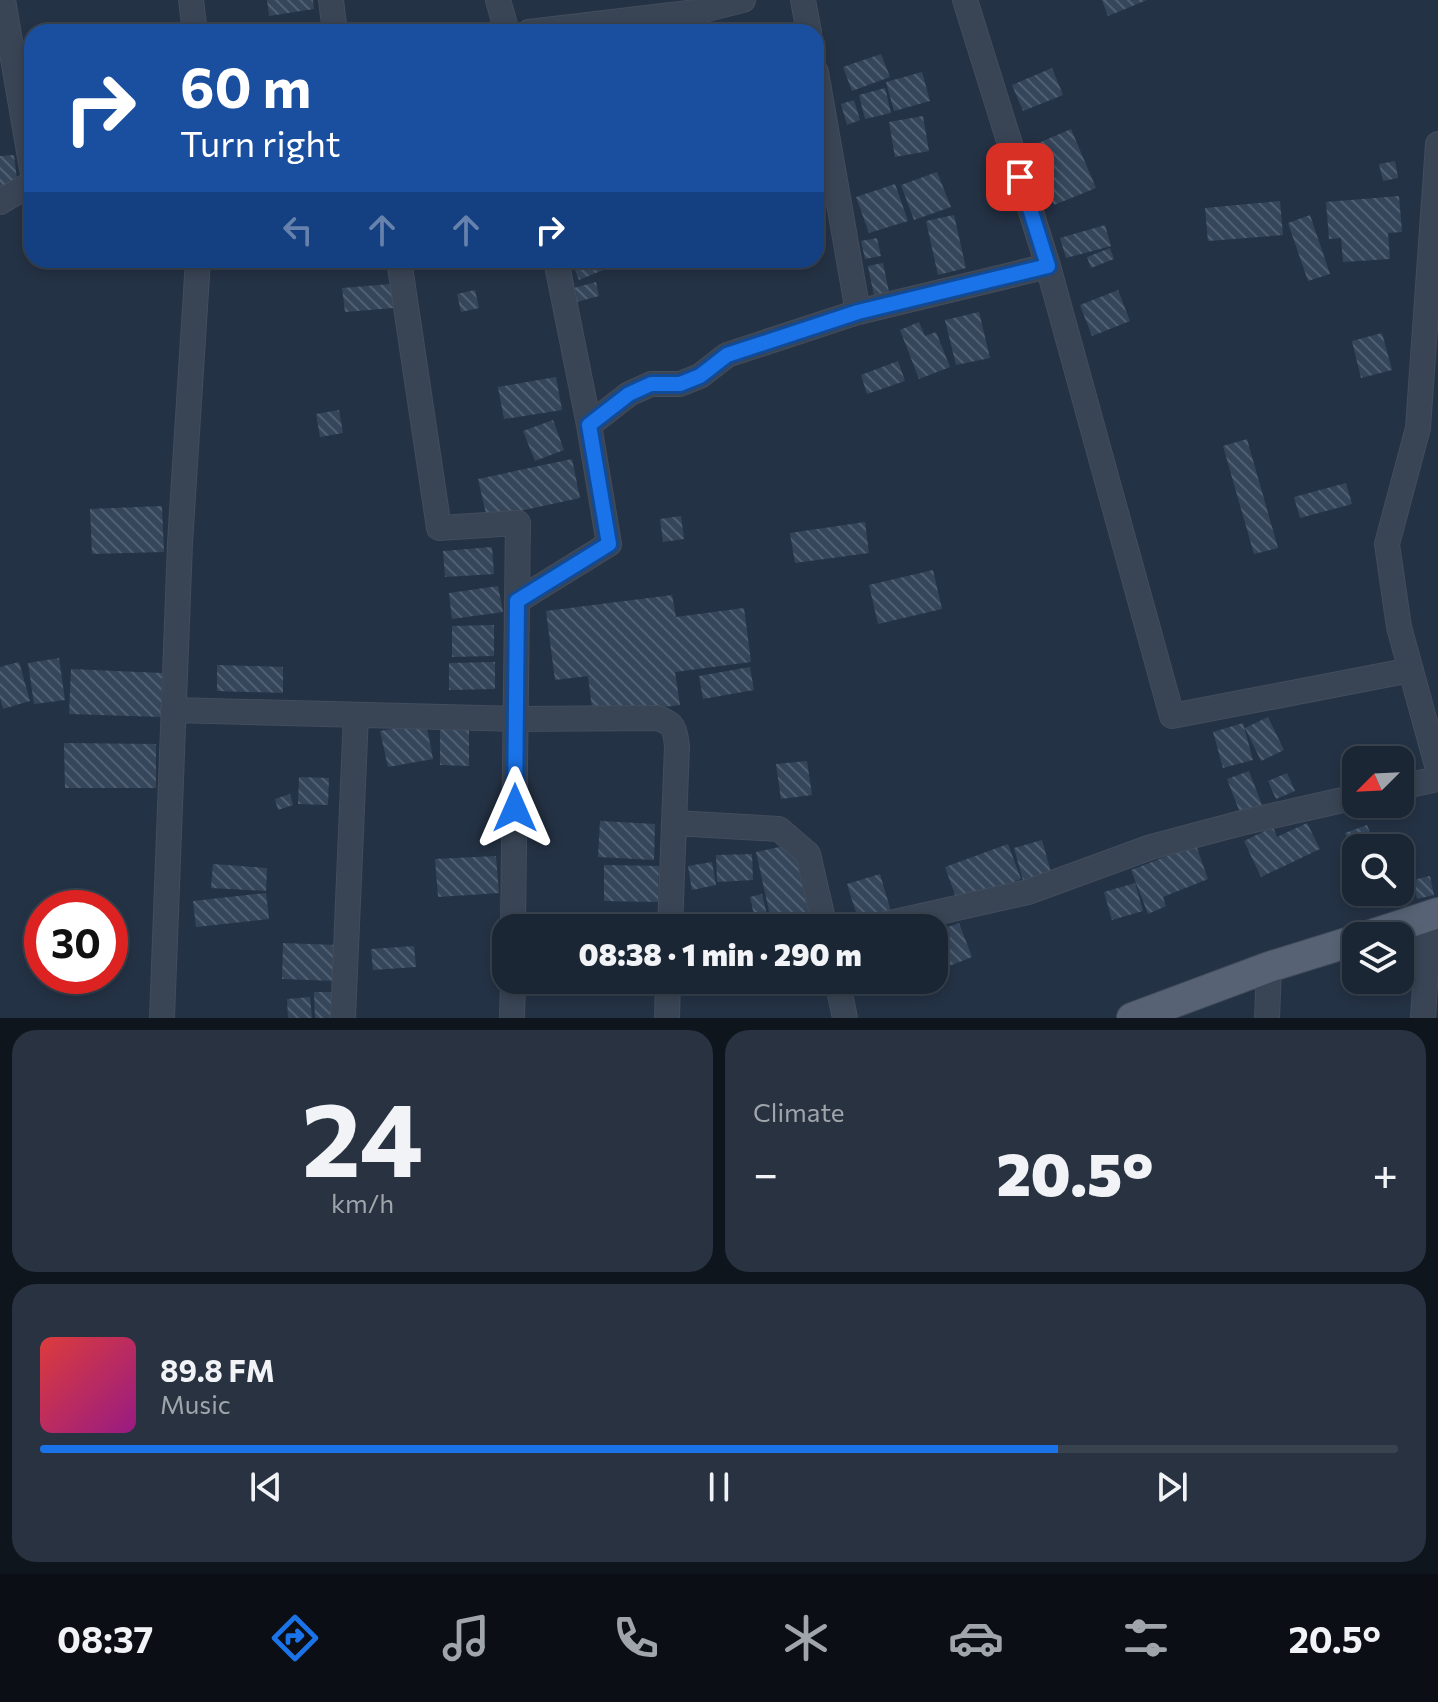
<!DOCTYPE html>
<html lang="en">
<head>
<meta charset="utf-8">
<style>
	:root { --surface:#1b2634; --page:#283240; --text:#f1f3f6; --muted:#a0a5ac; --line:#39434f; --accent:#1a73e8 }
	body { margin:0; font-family:Commissioner,sans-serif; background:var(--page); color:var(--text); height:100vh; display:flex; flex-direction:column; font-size:30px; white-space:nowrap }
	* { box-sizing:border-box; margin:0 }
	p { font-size:26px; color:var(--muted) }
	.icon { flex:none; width:44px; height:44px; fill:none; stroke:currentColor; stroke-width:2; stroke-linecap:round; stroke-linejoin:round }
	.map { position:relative; height:1018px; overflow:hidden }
	.details { display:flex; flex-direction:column; gap:12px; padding:12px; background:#0f151d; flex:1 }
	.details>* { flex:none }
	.guide { position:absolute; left:24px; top:24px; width:800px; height:244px; border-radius:24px; box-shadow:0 4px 12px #0003,0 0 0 2px var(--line); background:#1a4fa0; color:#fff; overflow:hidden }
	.needle { width:52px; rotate:246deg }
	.controls { position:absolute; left:1342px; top:746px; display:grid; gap:16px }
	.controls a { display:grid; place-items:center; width:72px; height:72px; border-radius:16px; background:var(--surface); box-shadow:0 4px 12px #0003,0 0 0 2px var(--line); font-size:40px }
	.speed { position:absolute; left:24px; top:890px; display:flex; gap:16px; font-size:40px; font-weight:700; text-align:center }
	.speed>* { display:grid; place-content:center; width:104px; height:104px; border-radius:50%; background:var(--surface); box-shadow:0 4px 12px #0003,0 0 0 2px var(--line); line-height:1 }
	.speed .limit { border:12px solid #d22; background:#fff; color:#111 }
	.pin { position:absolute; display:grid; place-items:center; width:68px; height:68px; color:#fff; margin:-34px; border-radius:16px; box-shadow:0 4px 12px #0006 }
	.me { position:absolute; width:88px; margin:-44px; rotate:0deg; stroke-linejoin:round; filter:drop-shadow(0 0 6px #0008) }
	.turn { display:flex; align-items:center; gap:28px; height:168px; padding:0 24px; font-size:36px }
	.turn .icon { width:104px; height:104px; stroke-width:2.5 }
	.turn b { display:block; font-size:56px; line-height:68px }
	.lanes { display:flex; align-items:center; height:76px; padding:0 24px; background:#0003; justify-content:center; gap:40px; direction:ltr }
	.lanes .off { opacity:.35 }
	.big { font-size:60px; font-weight:800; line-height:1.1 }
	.details .card { flex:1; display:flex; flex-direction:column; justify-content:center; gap:12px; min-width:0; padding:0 28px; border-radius:24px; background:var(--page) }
	.details .dial { align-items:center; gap:0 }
	.dial b { font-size:104px; line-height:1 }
	.song { display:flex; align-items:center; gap:24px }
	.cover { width:96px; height:96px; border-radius:12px; background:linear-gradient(135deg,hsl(0 70% 55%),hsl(310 70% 35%)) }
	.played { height:8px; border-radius:4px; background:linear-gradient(90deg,var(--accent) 75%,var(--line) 75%) }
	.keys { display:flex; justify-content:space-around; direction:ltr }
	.heat { display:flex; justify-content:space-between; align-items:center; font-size:44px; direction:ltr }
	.details .tiles { flex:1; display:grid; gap:12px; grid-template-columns:1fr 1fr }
	.card:last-child { grid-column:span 2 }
	.trip { position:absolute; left:492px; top:914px; width:456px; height:80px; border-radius:24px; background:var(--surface); box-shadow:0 4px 12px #0003,0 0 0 2px var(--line); font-weight:800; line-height:80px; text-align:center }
	.tab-bar { display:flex; height:128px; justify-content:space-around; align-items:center; background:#0b0f15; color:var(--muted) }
	.tab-bar .icon { width:56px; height:56px }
	.tab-bar .current { color:var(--accent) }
	.tab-bar b { font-size:36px; color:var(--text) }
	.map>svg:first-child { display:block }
	.building { fill:url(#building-back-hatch) }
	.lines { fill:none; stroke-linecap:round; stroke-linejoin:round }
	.minor-casing { stroke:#424d5d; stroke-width:26 }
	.major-casing { stroke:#424d5d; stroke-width:32 }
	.minor { stroke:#394454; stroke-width:24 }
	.major { stroke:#576374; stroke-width:30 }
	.route-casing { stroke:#114b97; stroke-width:20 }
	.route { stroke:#1a73e8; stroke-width:14 }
</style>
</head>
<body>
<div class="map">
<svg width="1438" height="1018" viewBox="0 0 1438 1018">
	<defs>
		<pattern id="building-back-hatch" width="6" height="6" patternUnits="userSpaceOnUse" patternTransform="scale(2)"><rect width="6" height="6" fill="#35465b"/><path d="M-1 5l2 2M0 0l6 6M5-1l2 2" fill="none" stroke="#505f71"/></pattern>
	</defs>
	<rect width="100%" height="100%" fill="#243245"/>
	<!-- building -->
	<path class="building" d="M 267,0 L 313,0 L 314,9 L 269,16 Z
		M 1102,0 L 1147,0 L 1108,16 Z
		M 881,54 L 890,77 L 852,91 L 843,67 Z
		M 1052,68 L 1063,95 L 1023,111 L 1012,85 Z
		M 922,72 L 930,101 L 894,111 L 886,82 Z
		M 885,88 L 891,113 L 865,119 L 859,95 Z
		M 854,100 L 860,120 L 847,125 L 841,104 Z
		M 923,116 L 929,151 L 895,157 L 889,122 Z
		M 1071,129 L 1096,188 L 1054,205 L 1029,147 Z
		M 14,155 L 18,187 L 0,189 L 0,156 Z
		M 1395,161 L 1398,178 L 1383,181 L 1379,164 Z
		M 937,172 L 951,207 L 914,220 L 901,185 Z
		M 895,184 L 908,221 L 869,233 L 856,197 Z
		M 1399,196 L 1402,232 L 1388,233 L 1390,259 L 1343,262 L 1341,238 L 1329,239 L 1326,202 Z
		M 1280,201 L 1283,235 L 1208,241 L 1205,208 Z
		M 954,215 L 966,268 L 938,275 L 926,221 Z
		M 1310,215 L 1330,274 L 1308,281 L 1288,223 Z
		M 1105,225 L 1111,246 L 1066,258 L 1060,238 Z
		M 877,238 L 881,256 L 865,259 L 861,241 Z
		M 1110,248 L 1114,259 L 1091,268 L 1087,257 Z
		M 571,260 L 619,260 L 620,263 L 579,280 Z
		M 883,263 L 889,292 L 874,296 L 868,266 Z
		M 596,282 L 599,296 L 573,303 L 570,289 Z
		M 391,284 L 394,308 L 345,312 L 342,288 Z
		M 475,290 L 479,308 L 461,312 L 457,294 Z
		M 1118,290 L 1130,321 L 1092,336 L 1080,305 Z
		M 979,312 L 990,358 L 956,365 L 945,320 Z
		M 919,322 L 925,336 L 936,332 L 950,367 L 919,379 L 900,330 Z
		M 1382,333 L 1392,370 L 1361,378 L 1352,341 Z
		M 898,361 L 905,381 L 867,394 L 861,375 Z
		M 556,377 L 562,410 L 504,419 L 498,387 Z
		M 339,410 L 343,433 L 320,437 L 316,414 Z
		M 553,420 L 564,450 L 535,461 L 523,431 Z
		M 1247,439 L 1278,548 L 1254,554 L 1223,446 Z
		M 572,459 L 580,498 L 487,518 L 478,479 Z
		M 1346,483 L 1352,504 L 1300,518 L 1294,497 Z
		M 162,506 L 164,552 L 92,554 L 90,509 Z
		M 681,516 L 684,539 L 663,542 L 660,519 Z
		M 865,522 L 869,553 L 795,563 L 790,533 Z
		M 492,547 L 494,574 L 445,577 L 443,551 Z
		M 933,570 L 942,609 L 878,624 L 869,585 Z
		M 498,586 L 503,612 L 452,619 L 449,593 Z
		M 672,595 L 676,617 L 744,608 L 751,662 L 675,672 L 680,705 L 593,716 L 588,676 L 555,680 L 546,611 Z
		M 494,625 L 494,656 L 452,657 L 452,626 Z
		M 59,658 L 65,700 L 34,704 L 28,663 Z
		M 19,662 L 30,701 L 3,709 L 0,698 L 0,667 Z
		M 495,662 L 495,689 L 449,690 L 449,663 Z
		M 217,665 L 283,667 L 283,693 L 217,691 Z
		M 750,667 L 754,690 L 703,699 L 699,676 Z
		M 71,669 L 162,673 L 161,717 L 69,714 Z
		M 1268,717 L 1284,750 L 1261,761 L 1245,728 Z
		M 426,723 L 433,759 L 388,767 L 380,731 Z
		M 1243,723 L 1253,760 L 1223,768 L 1213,732 Z
		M 469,725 L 469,766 L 440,765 L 440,726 Z
		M 64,743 L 156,744 L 156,788 L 65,788 Z
		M 807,761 L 812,795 L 781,799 L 776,764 Z
		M 1249,771 L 1262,805 L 1240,813 L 1227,779 Z
		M 1287,773 L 1295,791 L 1276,799 L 1268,781 Z
		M 299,777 L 329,778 L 328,805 L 298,804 Z
		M 290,794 L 293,805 L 278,810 L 275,799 Z
		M 600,821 L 655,824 L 654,860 L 598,857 Z
		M 1307,823 L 1320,849 L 1261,877 L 1244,841 L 1273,827 L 1277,837 Z
		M 1367,825 L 1376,847 L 1356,848 L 1356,854 L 1353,855 L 1345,833 Z
		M 1042,840 L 1052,876 L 1024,884 L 1014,848 Z
		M 793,844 L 808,912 L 771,920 L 756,852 Z
		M 1008,844 L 1021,879 L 958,903 L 945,867 Z
		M 1196,845 L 1208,879 L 1163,897 L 1166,906 L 1148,914 L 1131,870 Z
		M 752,854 L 753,880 L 717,882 L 716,855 Z
		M 496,856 L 499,893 L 438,897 L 435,859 Z
		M 712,862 L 716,885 L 692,890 L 688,866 Z
		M 213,864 L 267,868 L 266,891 L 211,888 Z
		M 604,865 L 659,866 L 658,902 L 604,901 Z
		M 880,874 L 892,915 L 860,925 L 847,884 Z
		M 1430,876 L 1434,895 L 1417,899 L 1413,880 Z
		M 1135,883 L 1143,911 L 1112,920 L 1104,892 Z
		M 266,893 L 269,919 L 196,927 L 193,901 Z
		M 762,894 L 770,927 L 757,928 L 750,897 Z
		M 959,923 L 972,957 L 934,972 L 934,932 Z
		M 283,943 L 336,945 L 335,981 L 282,979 Z
		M 414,946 L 416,967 L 373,970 L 371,949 Z
		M 314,992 L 333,992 L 334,1018 L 315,1018 Z
		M 310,997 L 312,1018 L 288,1018 L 287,999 Z"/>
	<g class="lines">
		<defs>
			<path id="minor" d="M 3,0 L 32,169
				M 191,0 L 195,32
				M 331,0 L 335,32
				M 498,0 L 507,32
				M 803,0 L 809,32
				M 965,0 L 1048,266
				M 529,32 L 696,12 L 743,0
				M 816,72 L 858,312
				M 1438,144 L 1418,428 L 1387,544 L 1399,627 L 1438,769
				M 0,202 L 32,183
				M 399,260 L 439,528 L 518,523 L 513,928
				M 556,260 L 589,425
				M 517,601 L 609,544 L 589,425 L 629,394 L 651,384 L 680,384 L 700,376 L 727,355 L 858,312 L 1048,266 L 1172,716 L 1411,670
				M 173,710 L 516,719 L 657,718 C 674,723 675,729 677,746 L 670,928
				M 1400,787 L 1438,779
				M 674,823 L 779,829 L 808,854 L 825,928
				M 868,928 L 1028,892 L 1151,847 L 1245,822 L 1356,797
				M 837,980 L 845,1018
				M 162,1018 L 180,543 L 198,260
				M 343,1018 L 356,715
				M 512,1018 L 513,980
				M 667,1018 L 668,980
				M 1267,1018 L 1269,967
				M 1423,1018 L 1428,937 L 1426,918"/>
			<path id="major" d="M 1368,936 L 1438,913
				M 1132,1018 L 1269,967 L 1356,940"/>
		</defs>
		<!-- minor casing -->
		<use href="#minor" class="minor-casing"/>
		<!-- major casing -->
		<use href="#major" class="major-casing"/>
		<!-- minor -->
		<use href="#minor" class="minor"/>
		<!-- major -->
		<use href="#major" class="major"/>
	</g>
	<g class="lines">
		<defs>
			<path id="route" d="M 515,808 L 517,601 L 609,544 L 589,425 L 629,394 L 651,384 L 680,384 L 700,376 L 727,355 L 858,312 L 1048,266 L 1020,177"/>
		</defs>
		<!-- route casing -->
		<use href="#route" class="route-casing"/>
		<!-- route -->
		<use href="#route" class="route"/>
	</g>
</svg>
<div class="controls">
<a><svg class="needle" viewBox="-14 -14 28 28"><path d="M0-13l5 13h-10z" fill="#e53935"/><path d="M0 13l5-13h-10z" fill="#a0a5ac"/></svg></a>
<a><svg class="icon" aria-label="search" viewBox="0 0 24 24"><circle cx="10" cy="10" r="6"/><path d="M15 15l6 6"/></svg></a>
<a><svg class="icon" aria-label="layers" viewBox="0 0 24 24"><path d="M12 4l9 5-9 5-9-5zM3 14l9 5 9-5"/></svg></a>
</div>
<div class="speed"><div class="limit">30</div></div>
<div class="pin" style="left:1020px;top:177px;background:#d93025"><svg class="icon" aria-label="arrive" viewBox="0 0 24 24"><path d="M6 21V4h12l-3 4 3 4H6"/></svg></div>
<svg class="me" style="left:515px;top:808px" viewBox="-20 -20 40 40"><path d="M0-17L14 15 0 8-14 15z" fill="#1a73e8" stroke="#fff" stroke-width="4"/></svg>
<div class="trip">08:38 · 1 min · 290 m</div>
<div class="guide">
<div class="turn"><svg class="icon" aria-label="right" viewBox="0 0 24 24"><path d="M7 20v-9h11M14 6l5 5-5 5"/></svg><div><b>60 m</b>Turn right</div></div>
<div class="lanes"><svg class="icon off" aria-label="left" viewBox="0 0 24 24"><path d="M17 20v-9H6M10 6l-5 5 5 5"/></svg><svg class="icon off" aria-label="ahead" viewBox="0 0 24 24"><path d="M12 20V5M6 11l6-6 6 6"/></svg><svg class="icon off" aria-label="ahead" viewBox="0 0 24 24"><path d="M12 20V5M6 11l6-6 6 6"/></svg><svg class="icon" aria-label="right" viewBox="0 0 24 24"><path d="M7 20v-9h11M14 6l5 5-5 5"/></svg></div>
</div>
</div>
<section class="details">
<div class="tiles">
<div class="card dial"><b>24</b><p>km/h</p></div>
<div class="card"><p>Climate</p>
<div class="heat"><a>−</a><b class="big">20.5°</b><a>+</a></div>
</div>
<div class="card">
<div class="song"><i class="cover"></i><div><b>89.8 FM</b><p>Music</p></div></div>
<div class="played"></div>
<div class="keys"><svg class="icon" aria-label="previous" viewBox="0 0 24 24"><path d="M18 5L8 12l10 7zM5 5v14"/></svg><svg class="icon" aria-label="pause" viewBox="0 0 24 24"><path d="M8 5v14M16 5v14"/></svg><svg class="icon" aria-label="next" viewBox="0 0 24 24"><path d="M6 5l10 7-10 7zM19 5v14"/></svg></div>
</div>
</div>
</section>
<nav class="tab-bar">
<b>08:37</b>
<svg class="icon current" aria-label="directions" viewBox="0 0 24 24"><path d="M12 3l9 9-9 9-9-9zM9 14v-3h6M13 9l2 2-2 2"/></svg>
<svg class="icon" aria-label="music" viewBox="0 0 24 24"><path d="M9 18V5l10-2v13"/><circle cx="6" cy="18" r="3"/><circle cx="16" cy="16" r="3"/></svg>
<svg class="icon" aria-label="phone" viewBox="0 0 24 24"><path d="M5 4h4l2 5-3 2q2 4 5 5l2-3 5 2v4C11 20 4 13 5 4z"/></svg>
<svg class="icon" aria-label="climate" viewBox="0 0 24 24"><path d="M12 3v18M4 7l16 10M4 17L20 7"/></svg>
<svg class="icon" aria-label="car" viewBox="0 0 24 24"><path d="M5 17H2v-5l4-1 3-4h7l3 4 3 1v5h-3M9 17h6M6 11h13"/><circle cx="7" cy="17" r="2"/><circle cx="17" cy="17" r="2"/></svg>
<svg class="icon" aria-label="filters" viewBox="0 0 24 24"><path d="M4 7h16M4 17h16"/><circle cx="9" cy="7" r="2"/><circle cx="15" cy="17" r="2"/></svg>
<b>20.5°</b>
</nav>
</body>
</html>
